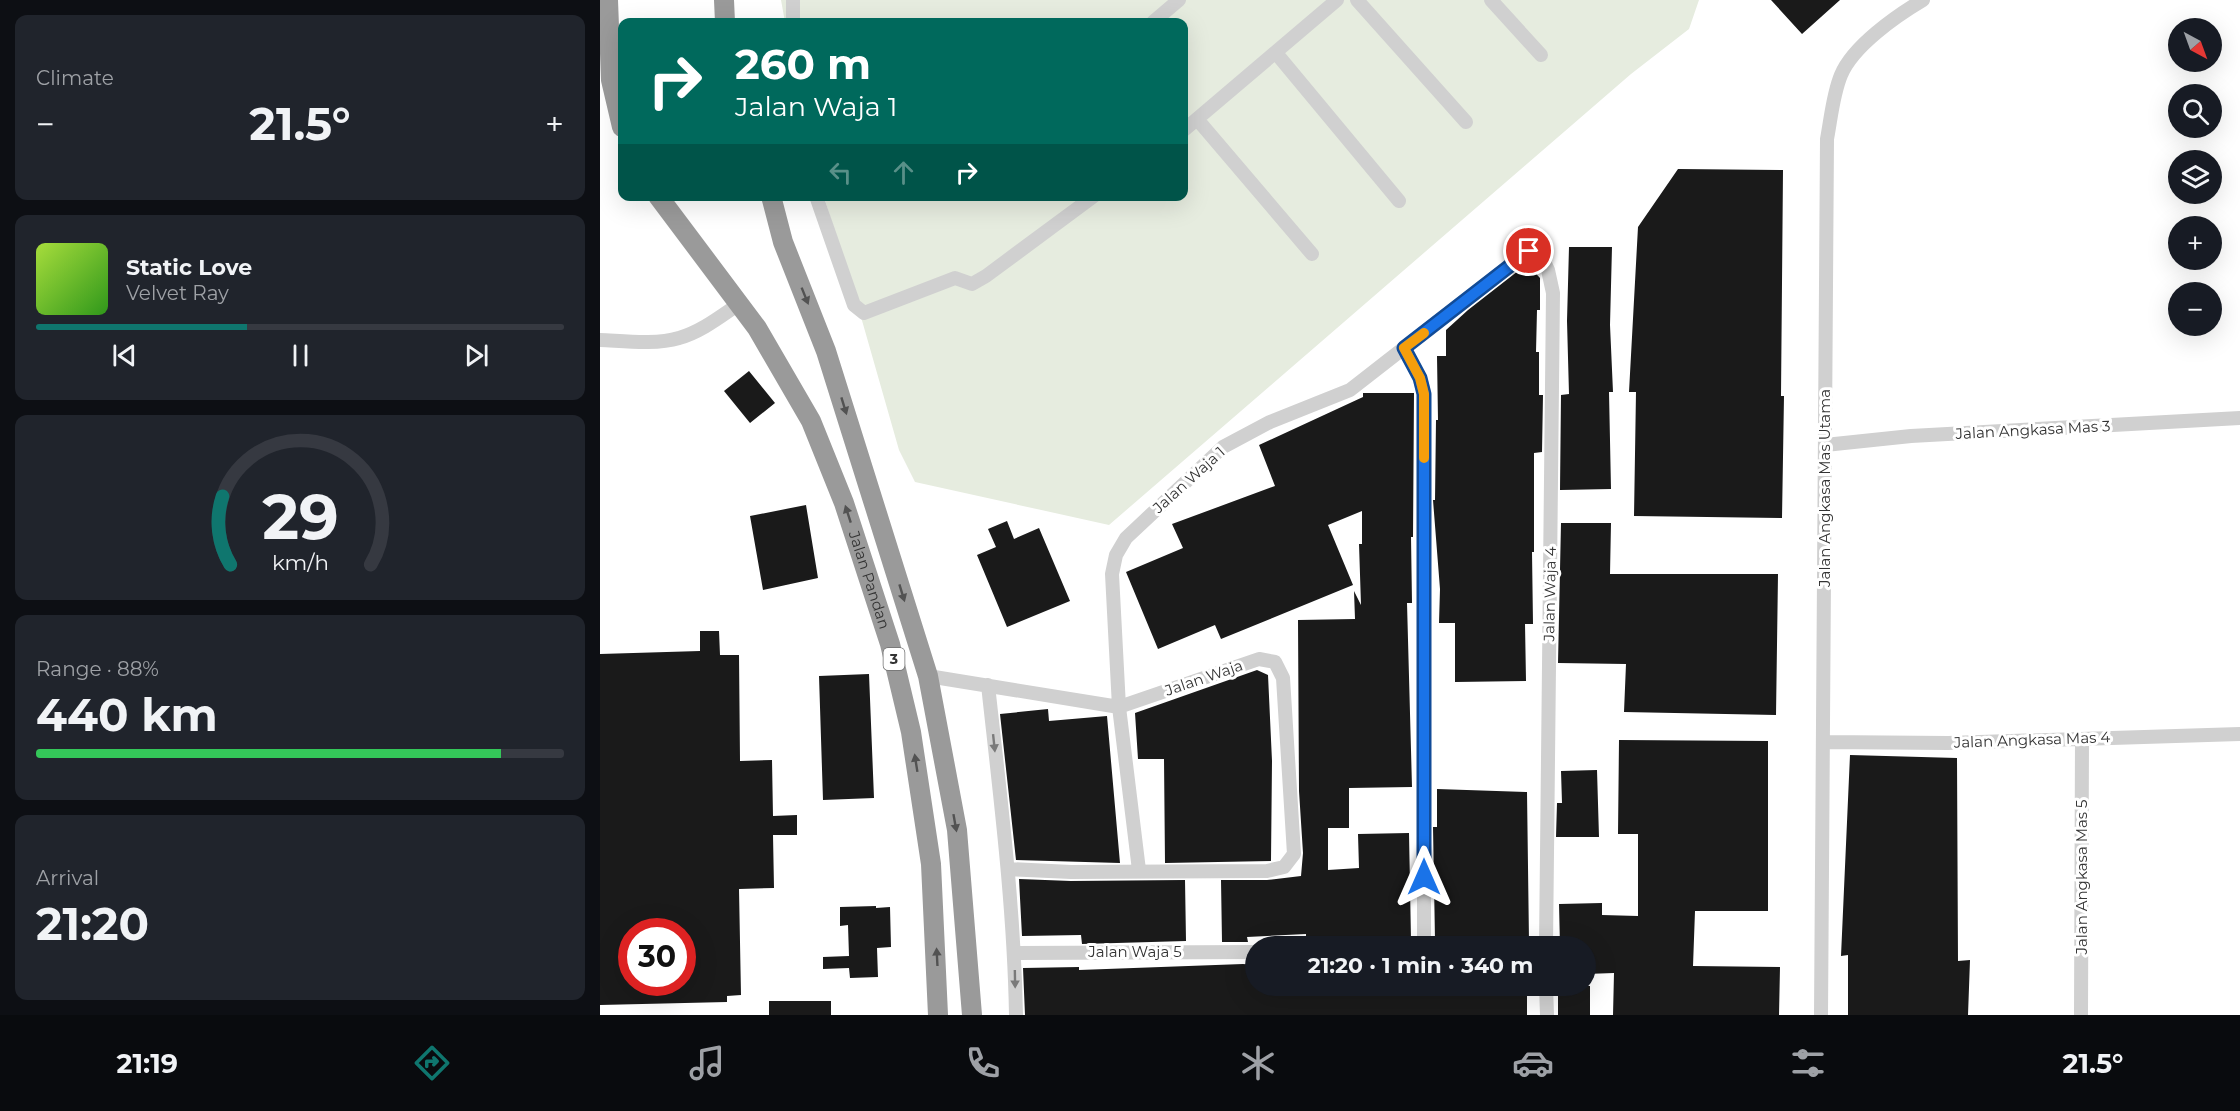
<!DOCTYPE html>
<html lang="en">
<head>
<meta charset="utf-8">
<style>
	:root { --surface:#171b24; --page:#20242c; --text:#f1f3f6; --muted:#9ea1a6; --line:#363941; --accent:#0f766e }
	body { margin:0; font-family:Montserrat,sans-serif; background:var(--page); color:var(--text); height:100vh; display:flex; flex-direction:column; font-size:22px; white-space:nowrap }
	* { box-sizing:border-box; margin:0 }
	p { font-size:20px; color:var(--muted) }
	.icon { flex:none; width:33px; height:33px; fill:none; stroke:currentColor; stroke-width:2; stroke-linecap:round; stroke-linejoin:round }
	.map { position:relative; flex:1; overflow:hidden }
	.drawer { display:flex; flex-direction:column; gap:15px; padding:15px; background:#0d0f14; width:600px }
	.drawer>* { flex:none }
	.banner { position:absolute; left:18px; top:18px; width:570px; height:183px; border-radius:12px; box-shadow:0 6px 24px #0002; background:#00695c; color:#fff; overflow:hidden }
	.needle { width:39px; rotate:139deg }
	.buttons { position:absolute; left:1568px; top:18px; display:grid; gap:12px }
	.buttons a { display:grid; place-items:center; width:54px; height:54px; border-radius:50%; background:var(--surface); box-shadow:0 6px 24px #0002; font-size:30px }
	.speed { position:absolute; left:18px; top:918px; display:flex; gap:12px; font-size:30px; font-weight:700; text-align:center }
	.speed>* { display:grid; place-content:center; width:78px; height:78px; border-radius:50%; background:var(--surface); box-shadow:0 6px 24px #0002; line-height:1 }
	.speed .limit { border:9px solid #d22; background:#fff; color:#111 }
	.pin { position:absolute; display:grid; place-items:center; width:51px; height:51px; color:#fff; margin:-26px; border:3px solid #fff; border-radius:50%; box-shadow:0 2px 6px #0007 }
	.me { position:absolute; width:66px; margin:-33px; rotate:0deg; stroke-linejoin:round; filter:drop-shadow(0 0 4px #0008) }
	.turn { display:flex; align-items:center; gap:21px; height:126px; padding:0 18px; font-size:27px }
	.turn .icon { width:78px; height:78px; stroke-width:2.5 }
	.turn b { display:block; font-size:42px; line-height:51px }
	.lanes { display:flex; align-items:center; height:57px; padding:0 18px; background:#0003; justify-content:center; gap:30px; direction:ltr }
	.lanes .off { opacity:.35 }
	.big { font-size:45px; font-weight:700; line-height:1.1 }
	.drawer .card { flex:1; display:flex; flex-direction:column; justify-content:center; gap:9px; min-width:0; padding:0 21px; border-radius:12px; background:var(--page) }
	.drawer .dial { align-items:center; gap:0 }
	.dial svg { height:156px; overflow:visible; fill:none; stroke:var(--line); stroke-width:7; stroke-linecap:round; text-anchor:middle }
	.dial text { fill:var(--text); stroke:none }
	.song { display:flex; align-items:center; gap:18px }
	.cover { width:72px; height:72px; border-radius:9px; background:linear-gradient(135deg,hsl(80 70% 55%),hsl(110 70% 35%)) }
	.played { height:6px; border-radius:3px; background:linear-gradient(90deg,var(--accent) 40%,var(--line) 40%) }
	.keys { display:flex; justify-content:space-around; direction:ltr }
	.heat { display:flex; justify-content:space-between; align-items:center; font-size:33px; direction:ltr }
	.charge { height:9px; border-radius:4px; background:linear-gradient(90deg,#34c759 88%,var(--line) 0) }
	.trip { position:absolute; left:645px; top:936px; width:351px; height:60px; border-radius:30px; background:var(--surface); box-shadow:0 6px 24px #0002; font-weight:700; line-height:60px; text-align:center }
	.dock { display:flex; height:96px; justify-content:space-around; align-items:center; background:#090b0e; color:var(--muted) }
	.dock .icon { width:42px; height:42px }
	.dock .current { color:var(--accent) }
	.dock b { font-size:27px; color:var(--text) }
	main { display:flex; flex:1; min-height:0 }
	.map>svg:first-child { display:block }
	.green { fill:#e6ecdf }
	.building { fill:#1a1a1a; fill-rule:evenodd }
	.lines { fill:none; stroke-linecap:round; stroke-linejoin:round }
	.minor { stroke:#d0d0d0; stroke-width:14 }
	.highway { stroke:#9a9a9a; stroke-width:20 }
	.oneway { fill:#525252 }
	.oneway2 { fill:#7a7a7a }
	.route-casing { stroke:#114b97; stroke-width:15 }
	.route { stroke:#1a73e8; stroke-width:10 }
	.slow { stroke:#f59e0b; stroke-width:10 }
	.labels { text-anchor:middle; stroke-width:6; stroke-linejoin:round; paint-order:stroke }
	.shield { fill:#fff; stroke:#707070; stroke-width:1.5 }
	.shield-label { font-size:14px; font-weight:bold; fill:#333 }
	.street-label { font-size:15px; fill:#333; stroke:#fff }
</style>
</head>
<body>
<main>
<section class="drawer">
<div class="card"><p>Climate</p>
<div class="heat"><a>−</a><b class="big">21.5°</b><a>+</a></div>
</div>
<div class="card">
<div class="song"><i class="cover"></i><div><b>Static Love</b><p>Velvet Ray</p></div></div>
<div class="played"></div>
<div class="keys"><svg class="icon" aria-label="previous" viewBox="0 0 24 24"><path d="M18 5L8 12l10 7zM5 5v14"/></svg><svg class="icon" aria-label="pause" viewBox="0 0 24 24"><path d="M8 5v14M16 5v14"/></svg><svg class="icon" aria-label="next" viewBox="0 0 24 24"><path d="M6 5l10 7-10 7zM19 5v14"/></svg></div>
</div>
<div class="card dial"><svg viewBox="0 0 100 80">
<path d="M14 69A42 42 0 1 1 86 69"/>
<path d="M14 69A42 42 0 0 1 10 34" stroke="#0f766e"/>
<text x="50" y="56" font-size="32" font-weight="700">29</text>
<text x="50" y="72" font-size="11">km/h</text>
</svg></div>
<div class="card"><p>Range · 88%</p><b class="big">440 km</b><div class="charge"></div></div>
<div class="card"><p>Arrival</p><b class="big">21:20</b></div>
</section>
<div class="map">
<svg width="1640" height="1015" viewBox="0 0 1640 1015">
	<rect width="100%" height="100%" fill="#fff"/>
	<!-- green -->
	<path class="green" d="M 181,0 L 1099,0 L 1089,29 L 1031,74 L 509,525 L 315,482 L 299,450 L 253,289 L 224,197 L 584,196 L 584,22 L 185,22 Z"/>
	<!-- building -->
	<path class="building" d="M 1171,0 L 1240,0 L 1202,34 Z
		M 1078,169 L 1183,170 L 1181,396 L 1184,396 L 1182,518 L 1034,516 L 1036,392 L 1029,392 L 1038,227 Z
		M 969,247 L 1012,247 L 1010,325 L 1013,392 L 1009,392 L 1011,489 L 960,490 L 961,395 L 969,394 L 967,321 Z
		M 927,264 L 940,278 L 940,310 L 937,310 L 936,352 L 939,352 L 939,395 L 943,395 L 942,452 L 934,453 L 934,552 L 932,552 L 933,624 L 925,624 L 926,681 L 855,682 L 855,623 L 839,623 L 840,589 L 833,500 L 835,500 L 836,420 L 838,420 L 837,356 L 846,356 L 846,330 L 868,310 Z
		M 149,371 L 175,403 L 150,423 L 124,391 Z
		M 763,393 L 814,393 L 813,537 L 811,537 L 812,603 L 807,603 L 812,787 L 749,788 L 749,828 L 728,828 L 728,870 L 759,868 L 758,834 L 809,833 L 811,940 L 759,942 L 759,945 L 734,945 L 734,941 L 706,942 L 706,934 L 647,937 L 648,942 L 622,942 L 621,880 L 667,880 L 701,876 L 703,853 L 699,791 L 698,620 L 755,619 L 754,591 L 761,605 L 759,544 L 762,544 L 762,511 L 728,525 L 753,585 L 621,639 L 615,625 L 558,649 L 526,572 L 583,548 L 572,524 L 675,486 L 659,445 L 763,397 Z
		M 206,505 L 218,578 L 163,590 L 150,516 Z
		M 407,521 L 414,539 L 439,528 L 470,601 L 407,627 L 377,555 L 396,547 L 388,529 Z
		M 961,523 L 1011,523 L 1010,574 L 1178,574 L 1176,715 L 1024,712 L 1026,664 L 958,663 Z
		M 100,631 L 119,631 L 120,655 L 139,655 L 140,761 L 172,760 L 173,816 L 197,815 L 197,835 L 173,835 L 174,888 L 139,889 L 141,995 L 127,996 L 127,1002 L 0,1005 L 0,654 L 100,651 ZM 32,932 L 82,932 L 82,982 L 32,982 Z
		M 657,670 L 668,675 L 672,761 L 671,861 L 565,863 L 564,759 L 538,759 L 535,713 Z
		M 269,674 L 274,798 L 223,800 L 219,676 Z
		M 448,709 L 449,721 L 507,716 L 520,863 L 416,860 L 400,714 Z
		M 1019,740 L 1168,741 L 1168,911 L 1095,911 L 1093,966 L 1180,967 L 1179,1015 L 1013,1015 L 1014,973 L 986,974 L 986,946 L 960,946 L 959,904 L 1002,903 L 1002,915 L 1038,916 L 1038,834 L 1018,834 Z
		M 1250,755 L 1357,758 L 1358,961 L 1370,960 L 1368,1015 L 1248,1015 L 1248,955 L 1241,956 Z
		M 997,770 L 999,837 L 956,837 L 957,803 L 962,803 L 961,771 Z
		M 837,789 L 927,792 L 929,942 L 884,942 L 884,938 L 835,940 L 833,827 L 837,827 Z
		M 419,879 L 471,881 L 585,880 L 586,941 L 482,944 L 481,935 L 422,936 Z
		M 276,906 L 276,908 L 290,907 L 291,947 L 277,948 L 278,977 L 250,978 L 249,968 L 223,969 L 223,957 L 249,956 L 248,925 L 240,926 L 240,907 Z
		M 643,964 L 656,965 L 656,986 L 927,986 L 927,1015 L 425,1015 L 423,968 L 479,967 L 479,970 Z
		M 958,986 L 990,986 L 990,1015 L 958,1015 Z
		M 169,1001 L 231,1001 L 231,1015 L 169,1015 Z"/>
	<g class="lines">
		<!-- minor -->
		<path class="minor" d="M 193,0 L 193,22
			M 757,0 L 866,122
			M 891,0 L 941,55
			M 553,22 L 579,0
			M 676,53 L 799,201
			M 597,119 L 712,254
			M 584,130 L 737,0
			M 216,196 L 254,305 L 264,313 L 355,278 L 372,284 L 386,276 L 494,196
			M 0,340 C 24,341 56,345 79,338 C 101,332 121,316 139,304
			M 804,348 L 820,378 L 824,394 L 824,946
			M 1225,445 L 1311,436 L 1640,418
			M 328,676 L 519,707 L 659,659 L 675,662 L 683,678 L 694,854 L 684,867 L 667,871 L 471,872 L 408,869
			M 388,685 C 400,795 414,904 416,1015
			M 1223,742 L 1348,743 L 1640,734
			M 539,870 L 519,707 L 512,574 L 516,555 L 526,538 L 623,447 L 670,422 L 750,390 L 936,245 L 948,270 L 953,293 L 946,946
			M 415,953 L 656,952
			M 946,986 L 947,1015
			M 1221,1015 L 1227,139 C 1231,118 1233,94 1241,75 C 1253,46 1296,16 1323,0
			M 1481,1015 L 1482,739"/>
		<!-- highway -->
		<g class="highway">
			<path d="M 8,0 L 11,80 L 22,127"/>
			<path d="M 124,0 L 125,22"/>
			<path id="s1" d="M 58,196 L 157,328 L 211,421 L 244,503 L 290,644 L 311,732 L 331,864 L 338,1015"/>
			<path d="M 171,196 L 183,242 L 226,351 L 328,676 L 357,830 L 372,1015"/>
		</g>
	</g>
	<!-- one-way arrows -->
	<defs><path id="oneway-solid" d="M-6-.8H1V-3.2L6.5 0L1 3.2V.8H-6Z" transform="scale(1.5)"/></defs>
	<g class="oneway">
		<use href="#oneway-solid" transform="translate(205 296) rotate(68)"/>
		<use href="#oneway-solid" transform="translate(244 406) rotate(73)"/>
		<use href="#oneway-solid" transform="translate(248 514) rotate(-108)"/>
		<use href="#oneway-solid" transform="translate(302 593) rotate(73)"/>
		<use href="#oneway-solid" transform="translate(316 763) rotate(-99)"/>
		<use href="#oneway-solid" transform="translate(355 823) rotate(80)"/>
		<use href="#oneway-solid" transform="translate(337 957) rotate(-93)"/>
	</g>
	<g class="oneway2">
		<use href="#oneway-solid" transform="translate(394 743) rotate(84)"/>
		<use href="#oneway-solid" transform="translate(415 979) rotate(89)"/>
	</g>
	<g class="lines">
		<defs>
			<path id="route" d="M 824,877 L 824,394 L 820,378 L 804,348 L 929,251"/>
		</defs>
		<!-- route casing -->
		<use href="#route" class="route-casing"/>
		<!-- route -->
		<use href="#route" class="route"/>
		<!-- slow -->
		<path class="slow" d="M 824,333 L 804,348 L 820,378 L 824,394 L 824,458"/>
	</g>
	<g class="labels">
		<!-- shield labels -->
		<rect class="shield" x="283.5" y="648" width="21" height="22" rx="4.5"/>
		<g class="shield-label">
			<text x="294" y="664">3</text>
		</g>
		<!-- street labels -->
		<g class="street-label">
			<text transform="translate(1433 430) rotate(-3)" y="5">Jalan Angkasa Mas 3</text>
			<text transform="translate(589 480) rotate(-42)" y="5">Jalan Waja 1</text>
			<text transform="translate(1225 488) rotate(-90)" y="5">Jalan Angkasa Mas Utama</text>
			<text dy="5" stroke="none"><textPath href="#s1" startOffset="442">Jalan Pandan</textPath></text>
			<text transform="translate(950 594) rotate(-89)" y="5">Jalan Waja 4</text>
			<text transform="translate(604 678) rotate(-19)" y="5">Jalan Waja</text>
			<text transform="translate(1432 740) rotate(-2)" y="5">Jalan Angkasa Mas 4</text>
			<text transform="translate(1482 877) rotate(-90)" y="5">Jalan Angkasa Mas 5</text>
			<text x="535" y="957">Jalan Waja 5</text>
		</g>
	</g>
</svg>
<div class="buttons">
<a><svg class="needle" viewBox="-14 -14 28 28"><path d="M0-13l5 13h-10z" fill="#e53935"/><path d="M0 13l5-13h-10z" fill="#9ea1a6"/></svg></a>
<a><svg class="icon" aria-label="search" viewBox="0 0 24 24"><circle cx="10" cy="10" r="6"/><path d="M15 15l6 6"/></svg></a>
<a><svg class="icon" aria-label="layers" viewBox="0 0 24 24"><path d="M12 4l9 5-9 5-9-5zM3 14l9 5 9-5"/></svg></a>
<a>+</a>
<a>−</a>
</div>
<div class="speed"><div class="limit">30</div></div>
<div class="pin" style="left:929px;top:251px;background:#d93025"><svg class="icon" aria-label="arrive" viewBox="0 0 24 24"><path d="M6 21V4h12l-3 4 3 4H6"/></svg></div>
<svg class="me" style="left:824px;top:877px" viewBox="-20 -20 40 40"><path d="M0-17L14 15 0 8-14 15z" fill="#1a73e8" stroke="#fff" stroke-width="4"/></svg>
<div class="trip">21:20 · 1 min · 340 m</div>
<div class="banner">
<div class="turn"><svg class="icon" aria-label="right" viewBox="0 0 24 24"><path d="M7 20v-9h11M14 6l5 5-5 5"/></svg><div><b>260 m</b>Jalan Waja 1</div></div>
<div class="lanes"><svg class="icon off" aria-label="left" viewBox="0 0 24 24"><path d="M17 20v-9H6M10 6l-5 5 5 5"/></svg><svg class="icon off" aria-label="ahead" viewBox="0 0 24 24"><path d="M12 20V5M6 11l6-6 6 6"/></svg><svg class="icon" aria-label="right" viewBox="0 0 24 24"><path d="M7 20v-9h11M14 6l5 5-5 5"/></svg></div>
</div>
</div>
</main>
<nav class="dock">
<b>21:19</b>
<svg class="icon current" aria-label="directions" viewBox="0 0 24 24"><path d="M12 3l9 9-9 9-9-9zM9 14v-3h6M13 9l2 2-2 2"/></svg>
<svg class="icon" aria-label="music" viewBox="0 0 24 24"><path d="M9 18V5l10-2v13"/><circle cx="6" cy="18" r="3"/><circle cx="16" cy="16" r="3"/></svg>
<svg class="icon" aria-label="phone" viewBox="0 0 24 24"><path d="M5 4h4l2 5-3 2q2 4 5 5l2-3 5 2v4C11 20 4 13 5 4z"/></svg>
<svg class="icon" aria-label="climate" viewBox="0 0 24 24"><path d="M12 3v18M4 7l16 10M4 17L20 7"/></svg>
<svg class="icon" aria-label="car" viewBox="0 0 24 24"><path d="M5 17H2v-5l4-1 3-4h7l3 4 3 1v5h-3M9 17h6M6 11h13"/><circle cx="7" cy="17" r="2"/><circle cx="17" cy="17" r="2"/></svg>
<svg class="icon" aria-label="filters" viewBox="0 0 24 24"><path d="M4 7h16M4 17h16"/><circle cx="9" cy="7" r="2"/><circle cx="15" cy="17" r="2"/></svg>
<b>21.5°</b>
</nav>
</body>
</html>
